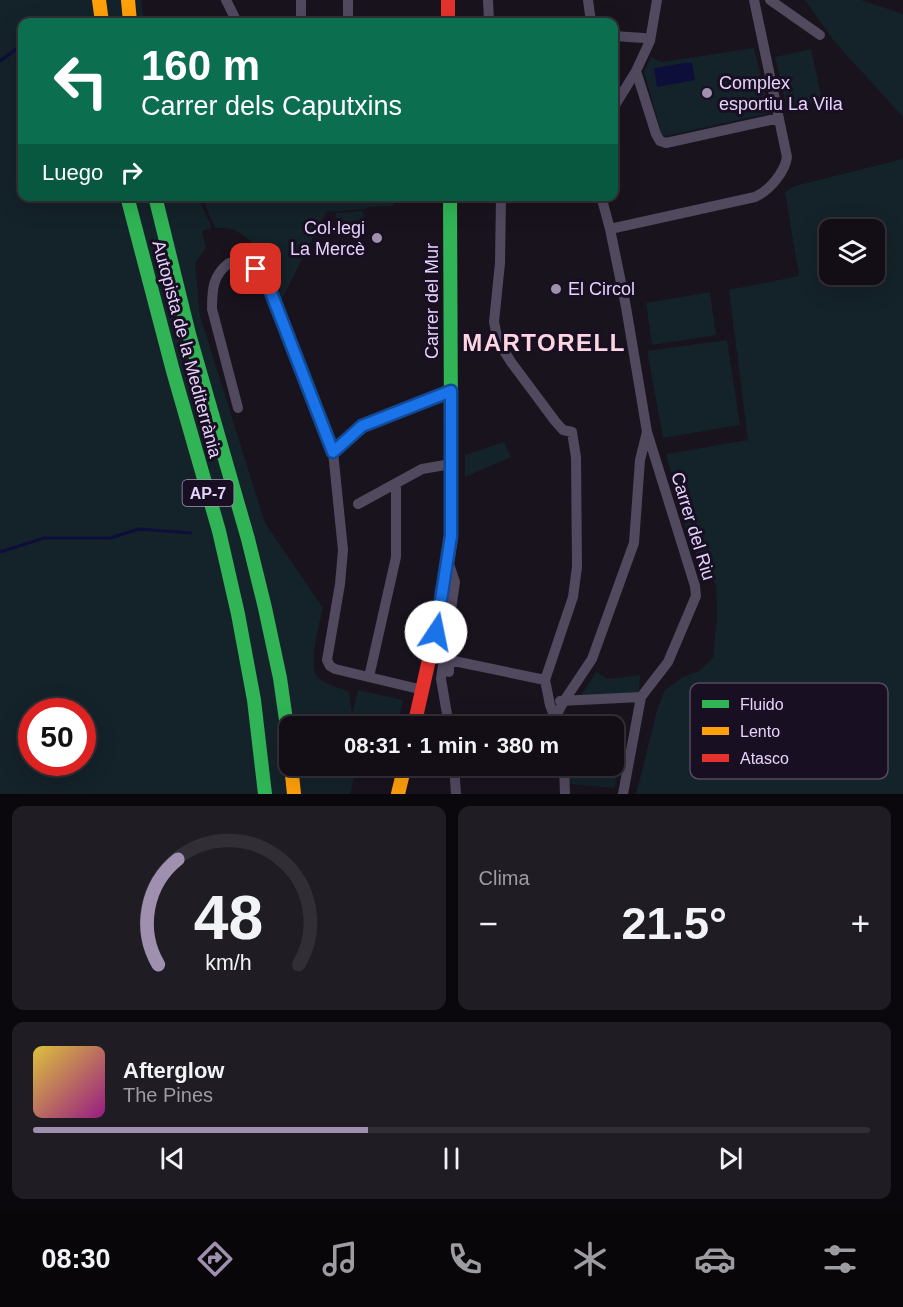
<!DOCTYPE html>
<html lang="es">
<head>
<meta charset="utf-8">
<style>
	:root { --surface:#130e16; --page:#201c23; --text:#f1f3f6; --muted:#9d9ca1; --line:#322e35; --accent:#9e90ae }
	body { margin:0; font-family:Helvetica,sans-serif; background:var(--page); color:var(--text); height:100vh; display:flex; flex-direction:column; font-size:22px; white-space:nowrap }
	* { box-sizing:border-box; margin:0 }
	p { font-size:20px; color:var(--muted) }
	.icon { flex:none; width:33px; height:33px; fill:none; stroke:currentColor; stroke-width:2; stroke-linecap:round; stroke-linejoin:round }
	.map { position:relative; height:794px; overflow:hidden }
	.side { display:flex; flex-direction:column; gap:12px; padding:12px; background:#0a080c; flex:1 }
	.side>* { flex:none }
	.guide { position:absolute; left:18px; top:18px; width:600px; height:183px; border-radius:12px; box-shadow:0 6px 24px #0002,0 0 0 2px var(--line); background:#0b6e4f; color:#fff; overflow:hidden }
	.buttons { position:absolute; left:819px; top:219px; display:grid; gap:12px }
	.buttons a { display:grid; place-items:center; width:66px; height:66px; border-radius:12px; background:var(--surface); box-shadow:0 6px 24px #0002,0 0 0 2px var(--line); font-size:30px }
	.speed { position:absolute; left:18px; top:698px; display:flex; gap:12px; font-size:30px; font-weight:700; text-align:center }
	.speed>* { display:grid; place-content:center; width:78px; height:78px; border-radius:50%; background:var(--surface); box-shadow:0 6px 24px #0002,0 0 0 2px var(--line); line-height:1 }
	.speed .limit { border:9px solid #d22; background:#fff; color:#111 }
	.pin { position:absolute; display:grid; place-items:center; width:51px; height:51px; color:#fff; margin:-26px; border-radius:12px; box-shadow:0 3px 9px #0006 }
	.me { position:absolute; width:66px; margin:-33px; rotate:11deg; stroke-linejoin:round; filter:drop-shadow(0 0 4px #0008) }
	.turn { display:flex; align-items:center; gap:21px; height:126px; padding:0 24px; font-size:27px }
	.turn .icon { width:78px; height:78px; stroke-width:2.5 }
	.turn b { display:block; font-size:42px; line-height:51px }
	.then { display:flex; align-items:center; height:57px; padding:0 24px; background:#0003; gap:12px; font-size:22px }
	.big { font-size:45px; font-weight:700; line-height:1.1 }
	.side .widget { flex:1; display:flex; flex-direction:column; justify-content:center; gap:9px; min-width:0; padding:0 21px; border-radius:12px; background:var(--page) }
	.side .dial { align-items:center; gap:0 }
	.dial svg { height:156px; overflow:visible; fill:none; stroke:var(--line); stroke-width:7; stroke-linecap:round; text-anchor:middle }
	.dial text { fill:var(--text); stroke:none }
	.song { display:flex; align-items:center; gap:18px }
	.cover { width:72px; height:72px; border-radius:9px; background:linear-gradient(135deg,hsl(50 70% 55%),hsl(310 70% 35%)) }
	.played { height:6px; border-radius:3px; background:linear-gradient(90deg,var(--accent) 40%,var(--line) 40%) }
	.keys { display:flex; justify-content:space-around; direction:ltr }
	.heat { display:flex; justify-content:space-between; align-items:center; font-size:33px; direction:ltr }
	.side .tiles { flex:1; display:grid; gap:12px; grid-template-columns:1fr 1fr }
	.widget:last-child { grid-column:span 2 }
	.trip { position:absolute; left:279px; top:716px; width:345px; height:60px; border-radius:12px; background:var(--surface); box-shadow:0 6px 24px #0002,0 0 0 2px var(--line); font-weight:700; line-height:60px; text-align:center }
	.dock { display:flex; height:96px; justify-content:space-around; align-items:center; background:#080609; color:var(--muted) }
	.dock .icon { width:42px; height:42px }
	.dock .selected { color:var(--accent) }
	.dock b { font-size:27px; color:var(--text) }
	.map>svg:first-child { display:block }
	.green { fill:#142229; fill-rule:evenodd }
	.water { fill:#0e0e3a }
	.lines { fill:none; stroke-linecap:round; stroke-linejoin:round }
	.stream { stroke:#0e0e3a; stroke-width:3 }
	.street { stroke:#51495e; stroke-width:10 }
	.fast { stroke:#30b455; stroke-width:14 }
	.slow { stroke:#ff9f0a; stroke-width:14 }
	.jam { stroke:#e5322d; stroke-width:14 }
	.route-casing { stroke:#114b97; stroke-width:15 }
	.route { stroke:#1a73e8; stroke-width:10 }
	.poi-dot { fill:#9e90ae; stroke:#190f22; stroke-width:2 }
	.labels { text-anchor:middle; stroke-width:6; stroke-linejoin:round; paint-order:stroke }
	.shield { fill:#190f22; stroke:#a898bb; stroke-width:1.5 }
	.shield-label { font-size:16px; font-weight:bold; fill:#e6d3fc }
	.poi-label { font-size:18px; fill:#e6d3fc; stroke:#190f22; text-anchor:start }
	.street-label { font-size:18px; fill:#e6d3fc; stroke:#190f22 }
	.district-label { font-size:24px; font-weight:bold; letter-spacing:1.5px; fill:#fcd5e0; stroke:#190f22 }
	.key { fill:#190f22; stroke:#564a63; stroke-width:1.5 }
	.key-label { font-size:16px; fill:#e6d3fc }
</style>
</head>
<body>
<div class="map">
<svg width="903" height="794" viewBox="0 0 903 794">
	<rect width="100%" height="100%" fill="#19131e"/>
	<!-- green -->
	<path class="green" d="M 0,0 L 141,0 L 144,22 L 22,22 L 22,196 L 198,197 L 212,228 L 202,231 L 206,248 L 195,263 L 200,315 L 265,523 L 323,608 C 320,622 307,667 318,678 C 327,685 339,687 349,692 L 352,714 L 358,690 L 403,700 L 397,726 L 362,726 L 353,724 L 353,726 L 290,726 L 290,765 L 357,765 L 350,794 L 0,794 ZM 32,711 L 82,711 L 82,762 L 32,762 Z
		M 805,0 L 861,0 L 903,14 L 903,117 L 834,41 Z
		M 754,48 L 770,113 L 667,136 L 662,135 L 644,72 L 651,57 L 662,62 Z
		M 811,49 L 822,100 L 787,108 L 775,57 Z
		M 903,159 L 903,794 L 636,794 L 658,707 L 665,690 L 683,677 L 699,671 L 713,658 L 717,618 L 716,584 C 685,550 678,497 666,454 L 748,440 L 729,290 L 799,276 L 785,192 L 795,186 ZM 830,230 L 874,230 L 874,274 L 830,274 Z
		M 393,196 L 394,206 L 367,207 L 366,209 L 326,212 L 280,303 C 269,273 257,224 215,228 L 202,197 Z
		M 363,211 L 365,233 L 337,235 L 336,213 Z
		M 710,292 L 716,335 L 652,345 L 646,303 Z
		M 727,340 L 740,425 L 663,438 L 647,351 Z
		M 504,442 L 511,457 L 465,477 L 465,455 Z
		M 596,672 L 608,679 L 640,675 L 639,692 L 580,697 Z
		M 568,768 L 618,772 L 614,788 L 569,784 Z"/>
	<!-- water -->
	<path class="water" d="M 692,62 L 695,80 L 657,87 L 654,68 Z"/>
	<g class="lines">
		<!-- stream -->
		<path class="stream" d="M 0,61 L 22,45
			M 0,552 L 44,538 L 110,538 L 139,529 L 191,533"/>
		<!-- street -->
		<path class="street" d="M 226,0 L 237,22
			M 301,0 L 301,22
			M 348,0 L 348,22
			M 488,0 L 489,22
			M 588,0 L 591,22
			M 770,0 L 820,35
			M 614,36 L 644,38 L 650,41
			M 636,71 L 656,134 L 660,141 L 666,143 L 779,118
			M 614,107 L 636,71 L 650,41 L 657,0
			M 501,196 L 500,263 L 494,322 L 498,341 L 511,362 L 555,421 L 563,430 L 572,432 L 576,457 L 577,567 L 573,597 L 545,680 L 550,705 L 558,726
			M 610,229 L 755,197 C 769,191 785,172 787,157 L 754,0
			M 238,408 L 212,309 C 212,289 213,275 229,263 C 250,265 253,266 267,282 L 333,452 L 343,550 L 340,584 L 327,660 L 330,666 L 335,669 L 423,690
			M 333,452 L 362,426 L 451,391
			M 358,504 L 422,469 L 451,464
			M 449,564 L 455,582 L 441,679 L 449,726
			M 449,672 L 449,660 L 545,680
			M 369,677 L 396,557 L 396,484
			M 560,701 L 641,697
			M 555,718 L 564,701 L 592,659 L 634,543 L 640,460 L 647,432 L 626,307 L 610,229 L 601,196
			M 454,765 L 456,794
			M 564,765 L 565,794
			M 623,794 L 641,697 L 668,662 L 696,596 L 695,586 L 647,432"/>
		<!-- fast -->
		<path class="fast" d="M 127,196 L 173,371 L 219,531 L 238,614 L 254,700 L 265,794
			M 155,196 L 189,334 L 248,539 L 265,608 L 280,678 L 290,748
			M 450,196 L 451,427"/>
		<!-- slow -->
		<path class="slow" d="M 99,0 L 102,22
			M 128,0 L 130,22
			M 291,765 L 294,794
			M 398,794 L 405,765"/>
		<!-- jam -->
		<path class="jam" d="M 448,0 L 448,22
			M 414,726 L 440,611 L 451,536 L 451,427"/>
	</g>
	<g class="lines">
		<defs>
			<path id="route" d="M 256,269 L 267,282 L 333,452 L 362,426 L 451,391 L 451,536 L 436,632"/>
		</defs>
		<!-- route casing -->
		<use href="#route" class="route-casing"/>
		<!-- route -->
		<use href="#route" class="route"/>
	</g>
	<!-- markers -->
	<g class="poi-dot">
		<circle cx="707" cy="93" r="6"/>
		<circle cx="377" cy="238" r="6"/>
		<circle cx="556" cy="289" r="6"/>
	</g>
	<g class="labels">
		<!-- shield labels -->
		<rect class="shield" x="182.5" y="480" width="51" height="26" rx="4.5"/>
		<g class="shield-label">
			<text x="208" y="499">AP-7</text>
		</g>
		<!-- poi labels -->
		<g class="poi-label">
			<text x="719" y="89">Complex<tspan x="719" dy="21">esportiu La Vila</tspan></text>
			<text x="365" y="234" text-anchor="end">Col·legi<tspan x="365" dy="21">La Mercè</tspan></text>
			<text x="568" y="295">El Circol</text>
		</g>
		<!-- street labels -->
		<g class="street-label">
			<text transform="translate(432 301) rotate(-90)" y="6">Carrer del Mur</text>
			<text transform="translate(187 349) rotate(75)" y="6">Autopista de la Mediterrània</text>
			<text transform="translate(693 526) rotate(73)" y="6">Carrer del Riu</text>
		</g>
		<!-- district labels -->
		<g class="district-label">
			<text x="544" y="351">MARTORELL</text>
		</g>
	</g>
	<!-- legend -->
	<rect x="690" y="683" width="198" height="96" rx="9" class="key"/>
	<rect x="702" y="700" width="27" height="8" fill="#30b455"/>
	<rect x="702" y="727" width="27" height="8" fill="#ff9f0a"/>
	<rect x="702" y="754" width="27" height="8" fill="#e5322d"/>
	<g class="key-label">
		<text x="740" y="710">Fluido</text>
		<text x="740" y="737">Lento</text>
		<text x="740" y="764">Atasco</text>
	</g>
</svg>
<div class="buttons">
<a><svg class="icon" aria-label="layers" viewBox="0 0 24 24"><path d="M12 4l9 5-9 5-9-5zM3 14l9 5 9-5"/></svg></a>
</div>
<div class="speed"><div class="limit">50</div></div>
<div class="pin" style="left:256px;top:269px;background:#d93025"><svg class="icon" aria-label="arrive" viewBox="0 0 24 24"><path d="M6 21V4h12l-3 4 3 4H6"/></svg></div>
<svg class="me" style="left:436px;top:632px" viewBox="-20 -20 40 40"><circle r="19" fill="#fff"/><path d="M0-13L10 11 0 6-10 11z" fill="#1a73e8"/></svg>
<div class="trip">08:31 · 1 min · 380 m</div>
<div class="guide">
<div class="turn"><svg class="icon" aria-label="left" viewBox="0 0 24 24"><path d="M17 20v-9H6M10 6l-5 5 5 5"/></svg><div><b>160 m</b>Carrer dels Caputxins</div></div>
<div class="then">Luego<svg class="icon" aria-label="right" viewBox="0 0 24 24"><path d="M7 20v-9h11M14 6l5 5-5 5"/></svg></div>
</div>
</div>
<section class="side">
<div class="tiles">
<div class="widget dial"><svg viewBox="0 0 100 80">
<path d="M14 69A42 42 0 1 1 86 69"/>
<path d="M14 69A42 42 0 0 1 24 15" stroke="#9e90ae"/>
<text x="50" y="56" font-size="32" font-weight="700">48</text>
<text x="50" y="72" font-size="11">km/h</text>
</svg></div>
<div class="widget"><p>Clima</p>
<div class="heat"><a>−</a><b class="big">21.5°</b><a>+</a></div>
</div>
<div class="widget">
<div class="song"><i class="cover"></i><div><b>Afterglow</b><p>The Pines</p></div></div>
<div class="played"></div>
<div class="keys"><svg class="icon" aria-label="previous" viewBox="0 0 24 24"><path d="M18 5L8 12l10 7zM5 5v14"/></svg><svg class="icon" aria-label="pause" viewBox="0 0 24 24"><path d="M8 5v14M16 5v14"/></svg><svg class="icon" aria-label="next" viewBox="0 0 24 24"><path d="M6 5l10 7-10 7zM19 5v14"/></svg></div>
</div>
</div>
</section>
<nav class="dock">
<b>08:30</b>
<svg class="icon selected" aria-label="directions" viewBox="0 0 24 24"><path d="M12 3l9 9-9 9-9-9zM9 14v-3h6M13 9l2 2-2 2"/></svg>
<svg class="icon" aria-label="music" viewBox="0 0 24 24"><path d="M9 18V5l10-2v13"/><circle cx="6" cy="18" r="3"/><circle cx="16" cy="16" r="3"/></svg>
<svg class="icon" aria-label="phone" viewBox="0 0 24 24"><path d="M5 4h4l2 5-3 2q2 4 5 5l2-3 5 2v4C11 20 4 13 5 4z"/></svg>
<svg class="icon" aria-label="climate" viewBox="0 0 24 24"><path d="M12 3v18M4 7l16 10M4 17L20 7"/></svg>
<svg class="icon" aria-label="car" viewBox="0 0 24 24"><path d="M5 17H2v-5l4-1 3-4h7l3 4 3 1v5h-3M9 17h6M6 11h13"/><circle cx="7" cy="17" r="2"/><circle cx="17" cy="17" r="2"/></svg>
<svg class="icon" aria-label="filters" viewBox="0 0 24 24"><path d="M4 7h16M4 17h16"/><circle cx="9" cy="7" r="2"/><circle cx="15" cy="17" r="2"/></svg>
</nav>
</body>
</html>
